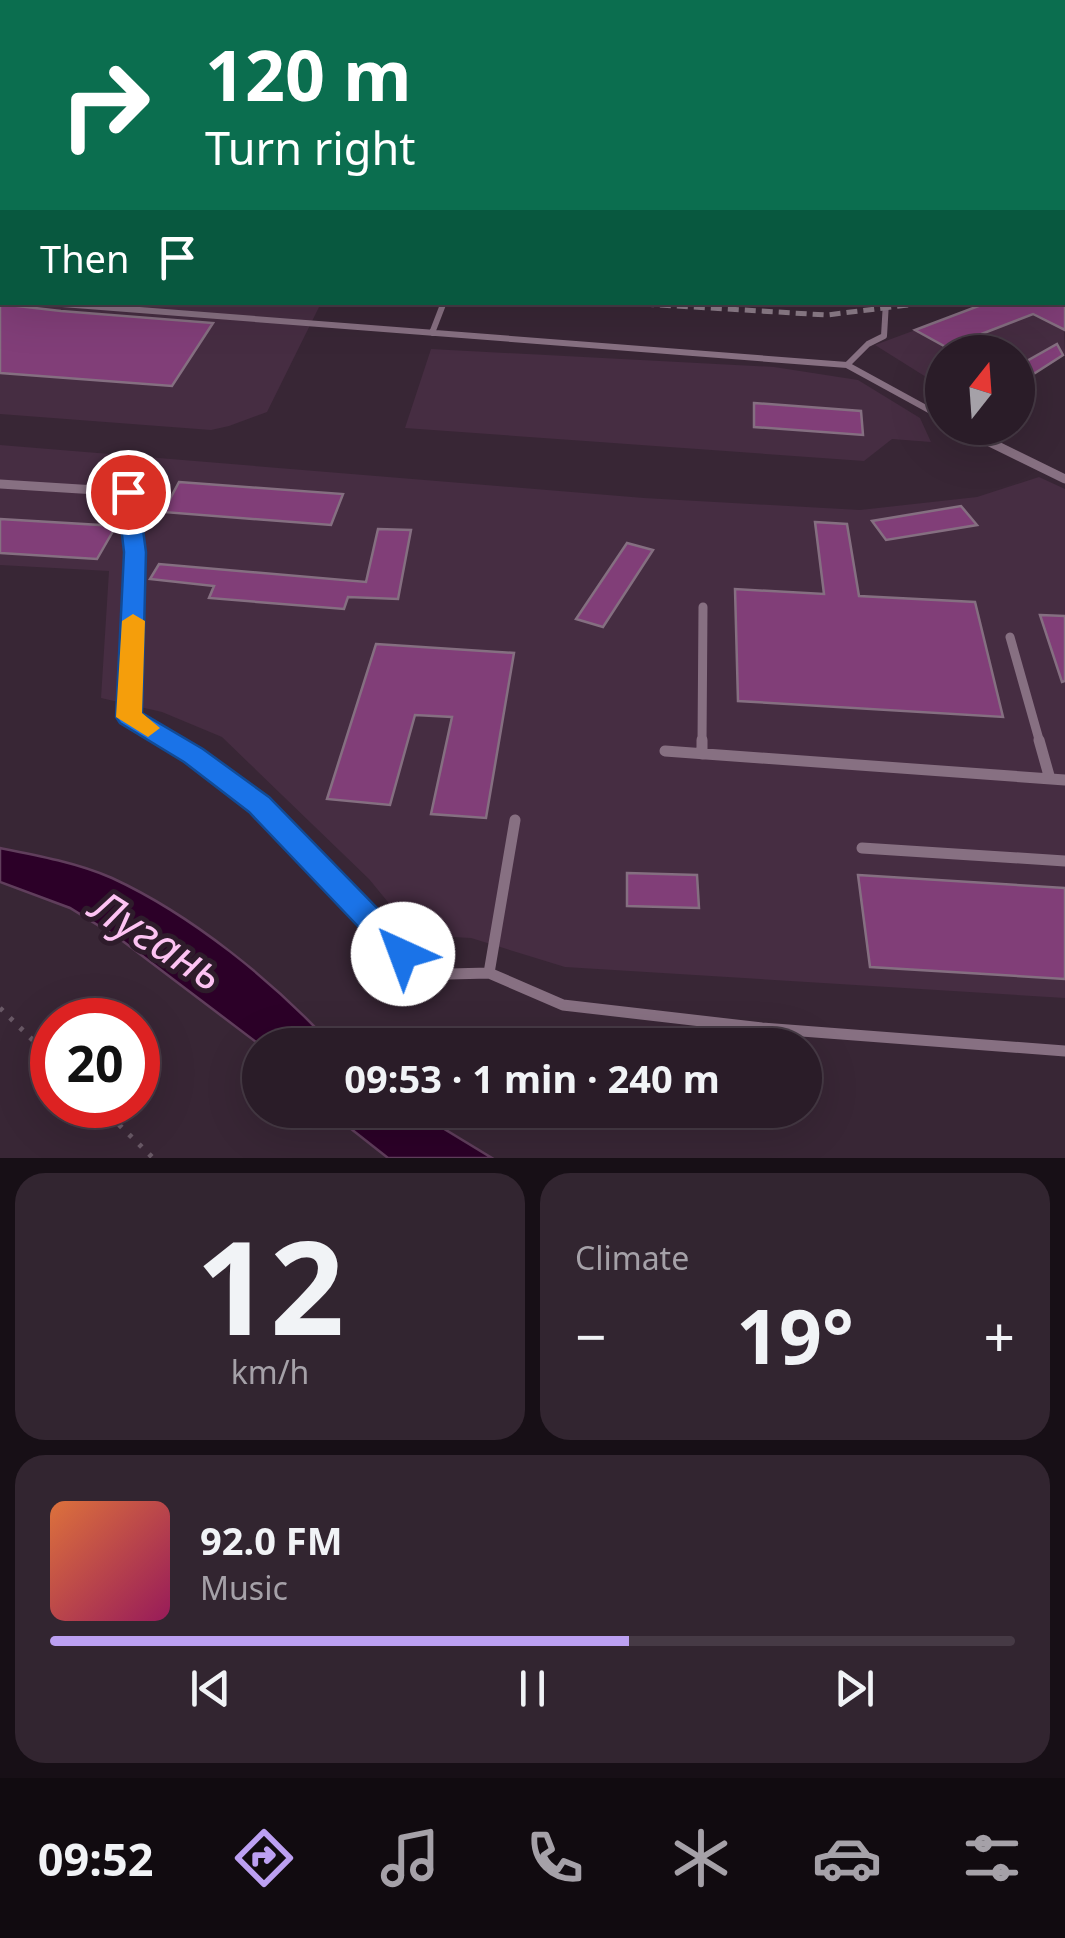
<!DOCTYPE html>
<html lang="en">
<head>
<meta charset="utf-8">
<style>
	:root { --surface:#2a1c28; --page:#322530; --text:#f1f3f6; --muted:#a5a1a8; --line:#463a45; --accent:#bca0f2 }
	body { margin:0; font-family:"Noto Sans",sans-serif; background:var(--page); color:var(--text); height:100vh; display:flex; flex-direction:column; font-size:38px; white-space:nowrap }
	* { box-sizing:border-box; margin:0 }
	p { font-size:32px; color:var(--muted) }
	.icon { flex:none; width:55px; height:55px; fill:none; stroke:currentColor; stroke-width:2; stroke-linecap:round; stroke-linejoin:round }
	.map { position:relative; height:1158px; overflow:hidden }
	.panel { display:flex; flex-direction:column; gap:15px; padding:15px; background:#170f16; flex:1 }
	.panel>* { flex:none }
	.top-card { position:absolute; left:0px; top:0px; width:1065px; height:305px; box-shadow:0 10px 40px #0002,0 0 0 2px var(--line); background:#0b6e4f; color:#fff; overflow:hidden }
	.needle { width:65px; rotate:17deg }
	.tools { position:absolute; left:925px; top:335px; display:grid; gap:20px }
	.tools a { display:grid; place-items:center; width:110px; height:110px; border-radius:50%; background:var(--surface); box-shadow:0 10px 40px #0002,0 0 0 2px var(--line); font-size:50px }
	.speed { position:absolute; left:30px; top:998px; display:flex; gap:20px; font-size:50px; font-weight:700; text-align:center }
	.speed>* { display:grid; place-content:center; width:130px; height:130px; border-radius:50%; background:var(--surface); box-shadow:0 10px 40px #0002,0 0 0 2px var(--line); line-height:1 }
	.speed .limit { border:15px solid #d22; background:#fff; color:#111 }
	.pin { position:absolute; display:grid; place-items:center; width:85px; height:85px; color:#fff; margin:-42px; border:5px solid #fff; border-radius:50%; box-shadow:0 2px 10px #0007 }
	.me { position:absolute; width:110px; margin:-55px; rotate:317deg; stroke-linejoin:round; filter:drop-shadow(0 0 8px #0008) }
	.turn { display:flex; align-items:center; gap:35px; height:210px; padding:0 40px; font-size:45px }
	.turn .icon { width:130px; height:130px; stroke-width:2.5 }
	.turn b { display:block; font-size:70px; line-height:85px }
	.then { display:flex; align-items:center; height:95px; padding:0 40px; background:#0003; gap:20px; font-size:38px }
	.big { font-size:75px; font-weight:700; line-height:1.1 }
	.panel .tile { flex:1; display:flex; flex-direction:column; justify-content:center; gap:15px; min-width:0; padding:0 35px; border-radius:30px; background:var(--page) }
	.panel .dial { align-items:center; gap:0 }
	.dial b { font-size:130px; line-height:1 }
	.song { display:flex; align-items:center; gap:30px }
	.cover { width:120px; height:120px; border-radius:15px; background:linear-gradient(135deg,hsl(20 70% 55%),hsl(330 70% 35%)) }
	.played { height:10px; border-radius:5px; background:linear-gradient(90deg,var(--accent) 60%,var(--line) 60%) }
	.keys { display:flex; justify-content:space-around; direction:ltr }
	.heat { display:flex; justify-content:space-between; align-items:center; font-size:55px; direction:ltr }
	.panel .tiles { flex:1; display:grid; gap:15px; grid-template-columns:1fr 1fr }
	.tile:last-child { grid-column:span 2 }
	.trip { position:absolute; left:242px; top:1028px; width:580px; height:100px; border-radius:50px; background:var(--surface); box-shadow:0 10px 40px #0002,0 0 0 2px var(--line); font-weight:700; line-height:100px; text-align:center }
	.tabs { display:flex; height:160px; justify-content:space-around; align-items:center; background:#110b10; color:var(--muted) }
	.tabs .icon { width:70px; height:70px }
	.tabs .selected { color:var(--accent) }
	.tabs b { font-size:45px; color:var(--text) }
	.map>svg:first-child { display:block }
	.built { fill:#462d42 }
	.water { fill:#2c0028; stroke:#603e5c; stroke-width:2.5 }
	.building { fill:#813e78; stroke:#856f81; stroke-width:2.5 }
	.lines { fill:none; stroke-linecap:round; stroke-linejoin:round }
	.path { stroke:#695966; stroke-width:5; stroke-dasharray:4 10; stroke-linecap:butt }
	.lane-far2 { stroke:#877082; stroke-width:6 }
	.lane-far1 { stroke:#877082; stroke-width:9 }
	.lane { stroke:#877082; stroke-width:11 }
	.rail { stroke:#8d7d8a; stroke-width:5; stroke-dasharray:11 6; stroke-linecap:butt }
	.route { fill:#1a73e8; stroke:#114b97; stroke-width:2.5 }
	.slow { fill:#f59e0b }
	.labels { text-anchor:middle; stroke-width:10; stroke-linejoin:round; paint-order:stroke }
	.near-water-label { font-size:45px; font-style:italic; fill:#fdc3f3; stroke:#2e1c2b }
</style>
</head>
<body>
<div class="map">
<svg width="1065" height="1158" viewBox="0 0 1065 1158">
	<rect width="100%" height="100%" fill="#382635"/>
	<!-- built -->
	<path class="built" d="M 0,262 L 2,302 L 321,303 L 267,412 L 229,426 L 211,430 L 0,414 Z
		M 1063,294 L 1065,354 L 1018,384 L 1018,352 L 942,352 L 942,387 L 875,345 L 988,303 L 1062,302 Z
		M 431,349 L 774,367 L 858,380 L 920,418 L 931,442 L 892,439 L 864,461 L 405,428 Z
		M 0,445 L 644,498 L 860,510 L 977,497 L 1039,477 L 1065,489 L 1065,998 L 565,967 L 471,938 L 415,935 L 369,879 L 222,737 L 162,712 L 101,698 L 109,571 L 0,565 Z"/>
	<!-- water -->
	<path class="water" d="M 0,848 C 36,855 78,863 112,878 C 192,915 273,981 332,1045 L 260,1045 L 120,939 L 70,908 L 0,882 Z
		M 327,1110 L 413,1110 L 492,1158 L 388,1158 Z"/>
	<!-- building -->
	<path class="building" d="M 989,302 L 1065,302 L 1065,330 L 1033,314 L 971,338 L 998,352 L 955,352 L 915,330 Z
		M 0,304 L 61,311 L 213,323 L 172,386 L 0,373 Z
		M 1057,344 L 1063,355 L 1018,384 L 1018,366 Z
		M 754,403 L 861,411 L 863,435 L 754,427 Z
		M 179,482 L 343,494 L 331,525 L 163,512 Z
		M 961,506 L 977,525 L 886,540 L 872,521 Z
		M 0,519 L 116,526 L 97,559 L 0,553 Z
		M 815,522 L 847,524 L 859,596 L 975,602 L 1003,717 L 738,701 L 735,589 L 824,594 Z
		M 378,529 L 411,530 L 398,599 L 348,597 L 344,609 L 209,598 L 214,586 L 150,579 L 159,564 L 366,582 Z
		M 627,543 L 653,550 L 603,627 L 576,619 Z
		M 1040,615 L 1065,616 L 1065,681 L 1062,682 Z
		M 376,644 L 514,653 L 486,818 L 431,814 L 452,717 L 415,715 L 390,805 L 327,799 Z
		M 627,873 L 697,875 L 699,908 L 627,906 Z
		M 858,875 L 1065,888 L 1065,979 L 870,967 Z"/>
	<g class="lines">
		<!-- path -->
		<path class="path" d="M 0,1008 L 52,1059
			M 99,1105 L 153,1158"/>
		<!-- lane-far2 -->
		<path class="lane-far2" d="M 62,304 L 847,365 L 942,417
			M 432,333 L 444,302
			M 847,365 L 868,344 L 884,336 L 886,302"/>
		<!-- lane-far1 -->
		<path class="lane-far1" d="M 961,428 L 1065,479
			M 0,484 L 128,492 L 135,552 L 129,717 L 172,743
			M 1010,637 L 1040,743
			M 702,743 L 703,607"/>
		<!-- lane -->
		<path class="lane" d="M 167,740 L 259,804 L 403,954 L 449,974 L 489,973 L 515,820
			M 1039,740 L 1050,779
			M 665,751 L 1065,780
			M 702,754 L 702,740
			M 862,848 L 1065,861
			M 489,973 L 563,1005 L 762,1028 L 1065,1051"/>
		<!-- rail -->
		<path class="rail" d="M 609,302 L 827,315 L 932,302"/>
	</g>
	<!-- route -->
	<path class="route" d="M 128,486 L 138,492 L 146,552 L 142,713 L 203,749 L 269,797 L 413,945 L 418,954 L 413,962 L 403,966 L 392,962 L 249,812 L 184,762 L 120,723 L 116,717 L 124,552 L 117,492 Z"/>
	<!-- slow -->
	<path class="slow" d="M 133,614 L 145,621 L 142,713 L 160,728 L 148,737 L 116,717 L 122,621 Z"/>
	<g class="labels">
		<!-- near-water labels -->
		<g class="near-water-label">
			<text transform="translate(157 940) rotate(32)" y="16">Лугань</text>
		</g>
	</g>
</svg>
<div class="tools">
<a><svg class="needle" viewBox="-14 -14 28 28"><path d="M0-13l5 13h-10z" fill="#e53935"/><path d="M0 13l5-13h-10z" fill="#a5a1a8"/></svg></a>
</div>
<div class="speed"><div class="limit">20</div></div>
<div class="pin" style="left:128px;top:492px;background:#d93025"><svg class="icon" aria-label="arrive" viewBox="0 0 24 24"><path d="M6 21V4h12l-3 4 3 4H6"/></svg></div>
<svg class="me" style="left:403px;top:954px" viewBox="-20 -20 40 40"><circle r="19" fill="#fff"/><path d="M0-13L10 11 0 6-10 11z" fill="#1a73e8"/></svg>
<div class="trip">09:53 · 1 min · 240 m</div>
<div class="top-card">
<div class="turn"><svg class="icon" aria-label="right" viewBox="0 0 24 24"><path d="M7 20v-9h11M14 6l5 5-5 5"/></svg><div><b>120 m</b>Turn right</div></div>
<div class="then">Then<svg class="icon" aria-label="arrive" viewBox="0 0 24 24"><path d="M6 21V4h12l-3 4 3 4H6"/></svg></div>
</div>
</div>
<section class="panel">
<div class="tiles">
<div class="tile dial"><b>12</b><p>km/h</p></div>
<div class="tile"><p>Climate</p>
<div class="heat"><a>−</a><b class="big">19°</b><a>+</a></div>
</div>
<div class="tile">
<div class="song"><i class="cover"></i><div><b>92.0 FM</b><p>Music</p></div></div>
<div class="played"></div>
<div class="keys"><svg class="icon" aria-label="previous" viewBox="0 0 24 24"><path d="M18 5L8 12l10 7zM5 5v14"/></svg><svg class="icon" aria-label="pause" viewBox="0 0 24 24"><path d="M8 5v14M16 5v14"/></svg><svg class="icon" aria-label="next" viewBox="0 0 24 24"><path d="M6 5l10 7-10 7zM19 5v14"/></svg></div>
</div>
</div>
</section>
<nav class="tabs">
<b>09:52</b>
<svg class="icon selected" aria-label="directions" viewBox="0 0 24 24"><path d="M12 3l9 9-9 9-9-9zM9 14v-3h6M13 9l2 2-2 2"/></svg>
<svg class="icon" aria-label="music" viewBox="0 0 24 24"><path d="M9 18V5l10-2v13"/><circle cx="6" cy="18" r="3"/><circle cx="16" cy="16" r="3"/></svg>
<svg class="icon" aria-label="phone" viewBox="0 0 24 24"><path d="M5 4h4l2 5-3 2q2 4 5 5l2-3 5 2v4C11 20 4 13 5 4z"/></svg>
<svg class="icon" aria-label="climate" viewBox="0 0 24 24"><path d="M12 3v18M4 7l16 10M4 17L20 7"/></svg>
<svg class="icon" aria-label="car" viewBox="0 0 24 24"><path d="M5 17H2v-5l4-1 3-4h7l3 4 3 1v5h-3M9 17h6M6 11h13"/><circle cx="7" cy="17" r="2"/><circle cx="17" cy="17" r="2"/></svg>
<svg class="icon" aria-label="filters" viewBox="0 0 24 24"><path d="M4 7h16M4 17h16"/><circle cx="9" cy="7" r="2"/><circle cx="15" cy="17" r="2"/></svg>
</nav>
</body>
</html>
